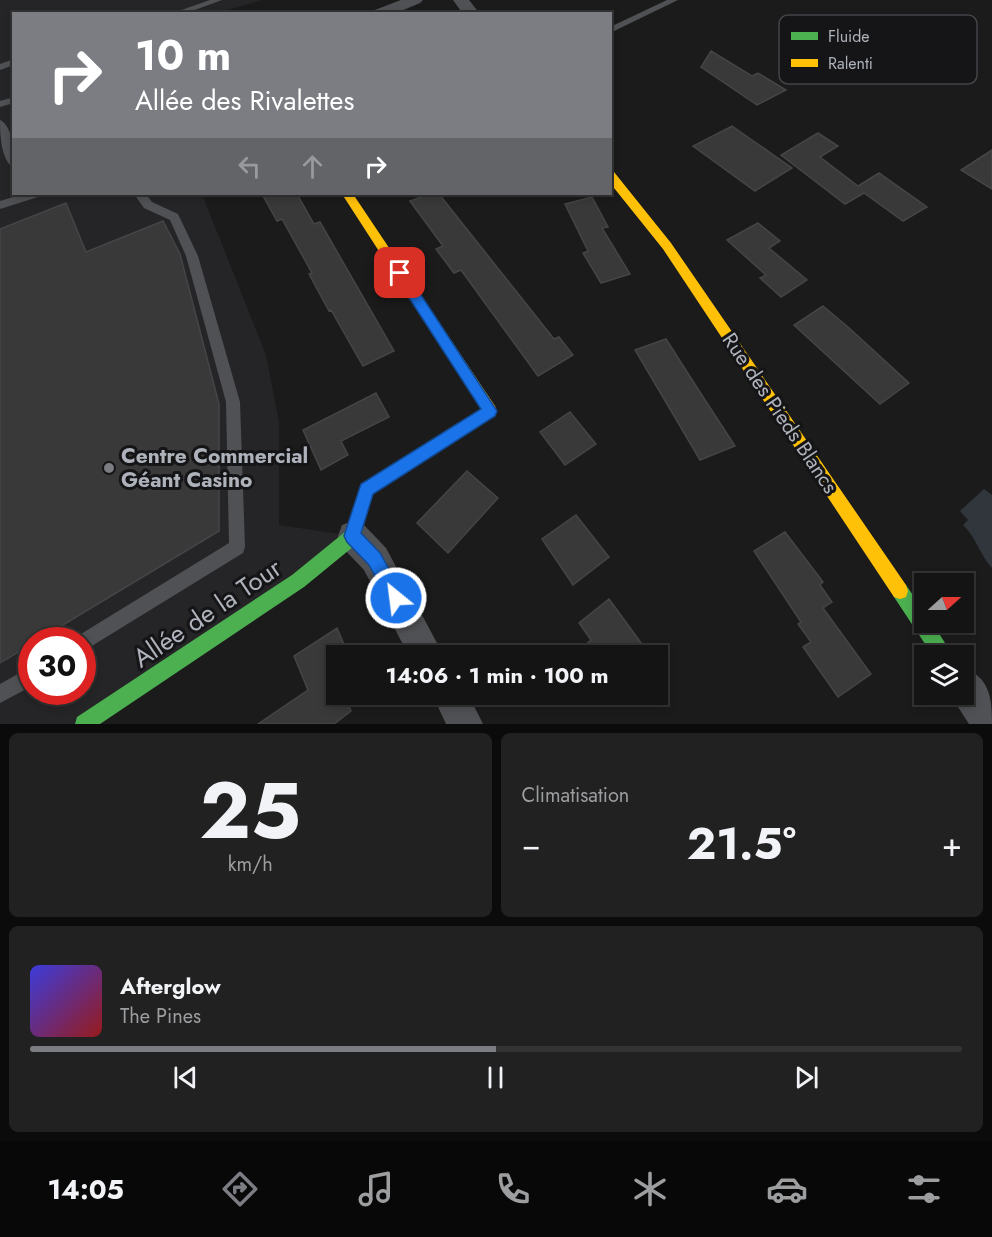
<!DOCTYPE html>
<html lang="fr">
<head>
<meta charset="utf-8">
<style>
	:root { --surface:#141414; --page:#212122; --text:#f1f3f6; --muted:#9d9ea0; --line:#333334; --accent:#7b7d82 }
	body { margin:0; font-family:Jost,sans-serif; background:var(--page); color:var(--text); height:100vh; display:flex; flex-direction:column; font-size:22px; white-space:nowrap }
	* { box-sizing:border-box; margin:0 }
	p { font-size:20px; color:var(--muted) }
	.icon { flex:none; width:33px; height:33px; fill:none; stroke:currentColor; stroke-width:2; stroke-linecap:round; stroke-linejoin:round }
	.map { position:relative; height:724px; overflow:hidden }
	.panel { display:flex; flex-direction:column; gap:9px; padding:9px; background:#0b0b0b; flex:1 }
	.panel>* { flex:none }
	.hud { position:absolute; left:12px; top:12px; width:600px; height:183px; border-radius:0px; box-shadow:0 3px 9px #0003,0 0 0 2px var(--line); background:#7b7d82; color:#fff; overflow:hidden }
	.needle { width:39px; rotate:69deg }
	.buttons { position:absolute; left:914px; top:573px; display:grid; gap:12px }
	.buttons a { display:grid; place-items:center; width:60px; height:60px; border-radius:0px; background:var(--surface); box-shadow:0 3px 9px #0003,0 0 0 2px var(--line); font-size:30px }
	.speed { position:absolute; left:18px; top:627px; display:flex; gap:12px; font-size:30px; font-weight:700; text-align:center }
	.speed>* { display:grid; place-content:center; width:78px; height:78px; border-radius:50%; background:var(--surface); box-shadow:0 3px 9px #0003,0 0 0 2px var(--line); line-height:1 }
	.speed .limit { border:9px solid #d22; background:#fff; color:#111 }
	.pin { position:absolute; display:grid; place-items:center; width:51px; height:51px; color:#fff; margin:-26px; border-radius:12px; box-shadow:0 3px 9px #0006 }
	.me { position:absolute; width:66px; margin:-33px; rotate:331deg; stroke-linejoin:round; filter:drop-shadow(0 0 4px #0008) }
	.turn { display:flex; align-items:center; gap:21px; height:126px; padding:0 24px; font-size:27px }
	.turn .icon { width:78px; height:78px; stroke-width:2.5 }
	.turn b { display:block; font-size:42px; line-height:51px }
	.lanes { display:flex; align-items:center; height:57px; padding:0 24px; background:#0003; justify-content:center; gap:30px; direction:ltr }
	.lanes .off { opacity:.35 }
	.big { font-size:45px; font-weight:700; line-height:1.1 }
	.panel .card { flex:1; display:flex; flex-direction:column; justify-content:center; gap:9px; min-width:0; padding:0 21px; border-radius:9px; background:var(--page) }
	.panel .dial { align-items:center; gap:0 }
	.dial b { font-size:78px; line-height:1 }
	.song { display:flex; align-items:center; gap:18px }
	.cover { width:72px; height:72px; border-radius:9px; background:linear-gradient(135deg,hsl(240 70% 55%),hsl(0 70% 35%)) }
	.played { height:6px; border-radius:3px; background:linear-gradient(90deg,var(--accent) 50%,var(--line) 50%) }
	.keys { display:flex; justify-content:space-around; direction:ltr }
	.heat { display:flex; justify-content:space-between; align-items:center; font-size:33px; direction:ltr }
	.panel .tiles { flex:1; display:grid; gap:9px; grid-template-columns:1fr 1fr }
	.card:last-child { grid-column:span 2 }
	.trip { position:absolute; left:326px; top:645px; width:342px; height:60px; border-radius:0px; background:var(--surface); box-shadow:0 3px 9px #0003,0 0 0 2px var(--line); font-weight:700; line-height:60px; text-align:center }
	.tabs { display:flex; height:96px; justify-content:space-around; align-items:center; background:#080808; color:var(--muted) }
	.tabs .icon { width:42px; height:42px }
	.tabs .current { color:var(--accent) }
	.tabs b { font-size:27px; color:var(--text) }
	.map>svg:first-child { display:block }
	.built { fill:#252528; fill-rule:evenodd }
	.water { fill:#30363c }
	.building { fill:#39393a; stroke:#444547; stroke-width:1.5 }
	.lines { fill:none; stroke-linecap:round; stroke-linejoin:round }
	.lane { fill:#505154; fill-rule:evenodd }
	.street { fill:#505154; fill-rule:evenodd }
	.fast { fill:#4caf50; fill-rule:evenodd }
	.slow { fill:#ffc107; fill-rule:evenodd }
	.route { fill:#1a73e8; stroke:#114b97; stroke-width:1.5 }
	.poi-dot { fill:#7b7d82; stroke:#151517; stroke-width:2 }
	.labels { text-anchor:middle; stroke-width:6; stroke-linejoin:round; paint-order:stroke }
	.street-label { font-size:21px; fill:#aeb2ba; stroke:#151517 }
	.poi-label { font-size:21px; font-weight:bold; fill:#aeb2ba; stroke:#151517; text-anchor:start }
	.near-street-label { font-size:26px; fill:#aeb2ba; stroke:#151517 }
	.key { fill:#151517; stroke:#434448; stroke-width:1.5 }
	.key-label { font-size:16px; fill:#aeb2ba }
</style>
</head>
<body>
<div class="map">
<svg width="992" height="724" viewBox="0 0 992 724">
	<rect width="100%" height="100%" fill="#1b1b1b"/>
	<!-- built -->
	<path class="built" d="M 0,0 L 262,0 L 218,13 L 14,14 L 14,194 L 202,194 L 266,355 L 279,422 L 279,525 L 353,536 L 84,724 L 0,724 ZM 32,640 L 82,640 L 82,692 L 32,692 Z"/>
	<!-- water -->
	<path class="water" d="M 984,489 L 992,495 L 992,568 C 980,555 976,537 963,525 L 968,520 L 960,511 Z"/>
	<!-- building -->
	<path class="building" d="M 711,51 L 752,76 L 758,73 L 786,90 L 757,105 L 701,67 Z
		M 732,126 L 792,168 L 755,191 L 693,146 Z
		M 818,133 L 838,146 L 820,157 L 858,186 L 879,173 L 927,207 L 903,221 L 864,193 L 845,204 L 781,155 Z
		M 992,150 L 992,189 L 961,170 Z
		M 262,194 L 297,194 L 314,224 L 320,222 L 394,351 L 363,366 L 331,310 L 329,311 L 309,274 L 312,273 L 282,219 L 277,221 Z
		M 429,194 L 439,194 L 554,339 L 559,337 L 573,355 L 538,376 L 461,270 L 454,273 L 436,249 L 443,246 L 410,201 Z
		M 592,197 L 608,227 L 602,228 L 630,274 L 601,283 L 583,253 L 588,251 L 565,204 Z
		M 66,203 L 86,252 L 163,221 L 180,254 L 219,404 L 219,531 L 38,640 L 32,640 L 32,644 L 0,663 L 0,229 Z
		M 758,223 L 780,241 L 769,248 L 807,280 L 781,297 L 760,278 L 766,275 L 727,240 Z
		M 823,306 L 848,327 L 909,383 L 880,404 L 794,325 Z
		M 666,339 L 705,400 L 735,446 L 700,460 L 635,350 Z
		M 376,393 L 389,417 L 341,441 L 348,455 L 321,470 L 303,430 Z
		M 570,412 L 596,444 L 565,465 L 540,432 Z
		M 467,471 L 498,498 L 448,553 L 417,523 Z
		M 576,515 L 609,557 L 573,585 L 542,539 Z
		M 785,532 L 823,582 L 820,585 L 832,602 L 823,608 L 871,674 L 838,697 L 803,647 L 811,642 L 798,624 L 801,622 L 754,551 Z
		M 609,599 L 647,651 L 643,656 L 573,656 L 591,640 L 579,623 Z
		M 337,628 L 349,656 L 326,656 L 336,677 L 336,694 L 344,694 L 351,711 L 334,724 L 258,724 L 308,690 L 294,656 Z"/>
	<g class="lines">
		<!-- lane -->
		<path class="lane" d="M 210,0 L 222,0 L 184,14 L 170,14 Z
			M 667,0 L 678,0 L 610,33 L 610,27 Z
			M 14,59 L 14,65 L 0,70 L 0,64 Z
			M 14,97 L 14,103 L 0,107 L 0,101 Z
			M 0,120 C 14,127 14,154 14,168 C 1,161 0,134 0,120 Z
			M 23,194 L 40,194 L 38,197 L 0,209 L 0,201 Z
			M 134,194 L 146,194 L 152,202 L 178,214 L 198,256 L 240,402 L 245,547 L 243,553 L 82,652 L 82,640 L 74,640 L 76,637 L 229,543 L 226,402 L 186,256 L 170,220 L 144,208 Z
			M 32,666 L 32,686 L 0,703 L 0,684 Z"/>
		<!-- street -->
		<path class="street" d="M 401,0 L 423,0 L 420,3 L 394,14 L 370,14 L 372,11 Z
			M 453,0 L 469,0 L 480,14 L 463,14 Z
			M 353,521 L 364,525 L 386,548 L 444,656 L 409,656 L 364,570 L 342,547 L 338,536 L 342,525 Z
			M 963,667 C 990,678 992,698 992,724 L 969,724 L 951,696 L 963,694 Z
			M 432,694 L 468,694 L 483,724 L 446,724 Z"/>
		<!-- fast -->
		<path class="fast" d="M 450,429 L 455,431 L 457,436 L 455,441 L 372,494 L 359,542 L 304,587 L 100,724 L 75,724 L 77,717 L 292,575 L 335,540 L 346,531 L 361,484 Z
			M 900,583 L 906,585 L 924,611 L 924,622 L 932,622 L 953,656 L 933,656 L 894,597 L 892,591 L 894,585 Z"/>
		<!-- slow -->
		<path class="slow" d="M 610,171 L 614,172 L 671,243 L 906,585 L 908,591 L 906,597 L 900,599 L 894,597 L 663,249 L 610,183 Z
			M 342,194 L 353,194 L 495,406 L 497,411 L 495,416 L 455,441 L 450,443 L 445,441 L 443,436 L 445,431 L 481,409 Z"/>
	</g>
	<!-- route -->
	<path class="route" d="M 400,268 L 404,269 L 497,411 L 495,416 L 373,494 L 361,533 L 380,553 L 402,592 L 404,598 L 402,604 L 396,606 L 390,604 L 369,565 L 347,542 L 344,536 L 361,484 L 481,409 L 395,276 L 393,273 L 395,269 Z"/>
	<!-- markers -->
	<circle class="poi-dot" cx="109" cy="468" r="6"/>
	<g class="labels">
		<!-- street labels -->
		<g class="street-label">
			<text transform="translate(780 413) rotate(56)" y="7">Rue des Pieds Blancs</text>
		</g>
		<!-- poi labels -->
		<g class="poi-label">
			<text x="121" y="463">Centre Commercial<tspan x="121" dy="24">Géant Casino</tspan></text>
		</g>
		<!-- near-street labels -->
		<g class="near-street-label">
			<text transform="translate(207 613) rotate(-34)" y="9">Allée de la Tour</text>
		</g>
	</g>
	<!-- legend -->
	<rect x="779" y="15" width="198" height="69" rx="9" class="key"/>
	<rect x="791" y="32" width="27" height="8" fill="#4caf50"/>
	<rect x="791" y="59" width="27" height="8" fill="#ffc107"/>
	<g class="key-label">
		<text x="828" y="42">Fluide</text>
		<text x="828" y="69">Ralenti</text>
	</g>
</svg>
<div class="buttons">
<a><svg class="needle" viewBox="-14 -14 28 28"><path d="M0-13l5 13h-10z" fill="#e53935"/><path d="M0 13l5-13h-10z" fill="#9d9ea0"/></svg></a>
<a><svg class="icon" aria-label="layers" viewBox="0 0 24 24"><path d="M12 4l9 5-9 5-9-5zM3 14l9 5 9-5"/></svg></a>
</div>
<div class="speed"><div class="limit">30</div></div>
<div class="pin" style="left:400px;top:273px;background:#d93025"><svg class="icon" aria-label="arrive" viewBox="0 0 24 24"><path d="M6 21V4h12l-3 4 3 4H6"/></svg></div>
<svg class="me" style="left:396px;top:598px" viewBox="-20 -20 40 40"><circle r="17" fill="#1a73e8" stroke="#fff" stroke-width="3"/><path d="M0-11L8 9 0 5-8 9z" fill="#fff"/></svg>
<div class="trip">14:06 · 1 min · 100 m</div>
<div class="hud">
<div class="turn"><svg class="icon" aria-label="right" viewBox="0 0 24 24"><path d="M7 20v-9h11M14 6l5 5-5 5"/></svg><div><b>10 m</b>Allée des Rivalettes</div></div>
<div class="lanes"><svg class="icon off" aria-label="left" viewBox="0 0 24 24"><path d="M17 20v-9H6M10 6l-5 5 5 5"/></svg><svg class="icon off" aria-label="ahead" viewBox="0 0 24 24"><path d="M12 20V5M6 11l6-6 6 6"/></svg><svg class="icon" aria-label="right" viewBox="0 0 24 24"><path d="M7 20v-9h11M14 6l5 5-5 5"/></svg></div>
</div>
</div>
<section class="panel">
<div class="tiles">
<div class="card dial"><b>25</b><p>km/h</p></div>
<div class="card"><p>Climatisation</p>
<div class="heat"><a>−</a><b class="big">21.5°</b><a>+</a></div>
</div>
<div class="card">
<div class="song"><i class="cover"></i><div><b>Afterglow</b><p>The Pines</p></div></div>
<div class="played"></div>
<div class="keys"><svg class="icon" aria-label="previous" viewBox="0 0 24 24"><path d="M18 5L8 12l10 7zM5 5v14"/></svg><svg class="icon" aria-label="pause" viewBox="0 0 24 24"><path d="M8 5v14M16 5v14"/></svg><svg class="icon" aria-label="next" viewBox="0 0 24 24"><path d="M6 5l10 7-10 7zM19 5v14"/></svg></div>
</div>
</div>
</section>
<nav class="tabs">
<b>14:05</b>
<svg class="icon current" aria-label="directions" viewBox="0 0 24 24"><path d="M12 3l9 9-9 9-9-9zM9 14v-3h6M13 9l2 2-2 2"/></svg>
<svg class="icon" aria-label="music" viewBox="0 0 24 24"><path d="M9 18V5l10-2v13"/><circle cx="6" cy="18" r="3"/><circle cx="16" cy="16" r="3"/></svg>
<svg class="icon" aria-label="phone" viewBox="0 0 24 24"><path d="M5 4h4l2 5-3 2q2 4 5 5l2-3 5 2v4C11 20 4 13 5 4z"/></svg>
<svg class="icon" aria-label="climate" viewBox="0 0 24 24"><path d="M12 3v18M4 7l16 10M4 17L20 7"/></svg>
<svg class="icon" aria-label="car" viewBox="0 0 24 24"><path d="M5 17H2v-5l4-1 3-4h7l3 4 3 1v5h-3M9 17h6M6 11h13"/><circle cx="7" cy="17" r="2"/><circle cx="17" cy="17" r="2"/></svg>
<svg class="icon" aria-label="filters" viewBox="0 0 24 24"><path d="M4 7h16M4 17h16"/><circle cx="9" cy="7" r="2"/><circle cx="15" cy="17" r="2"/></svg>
</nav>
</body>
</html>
